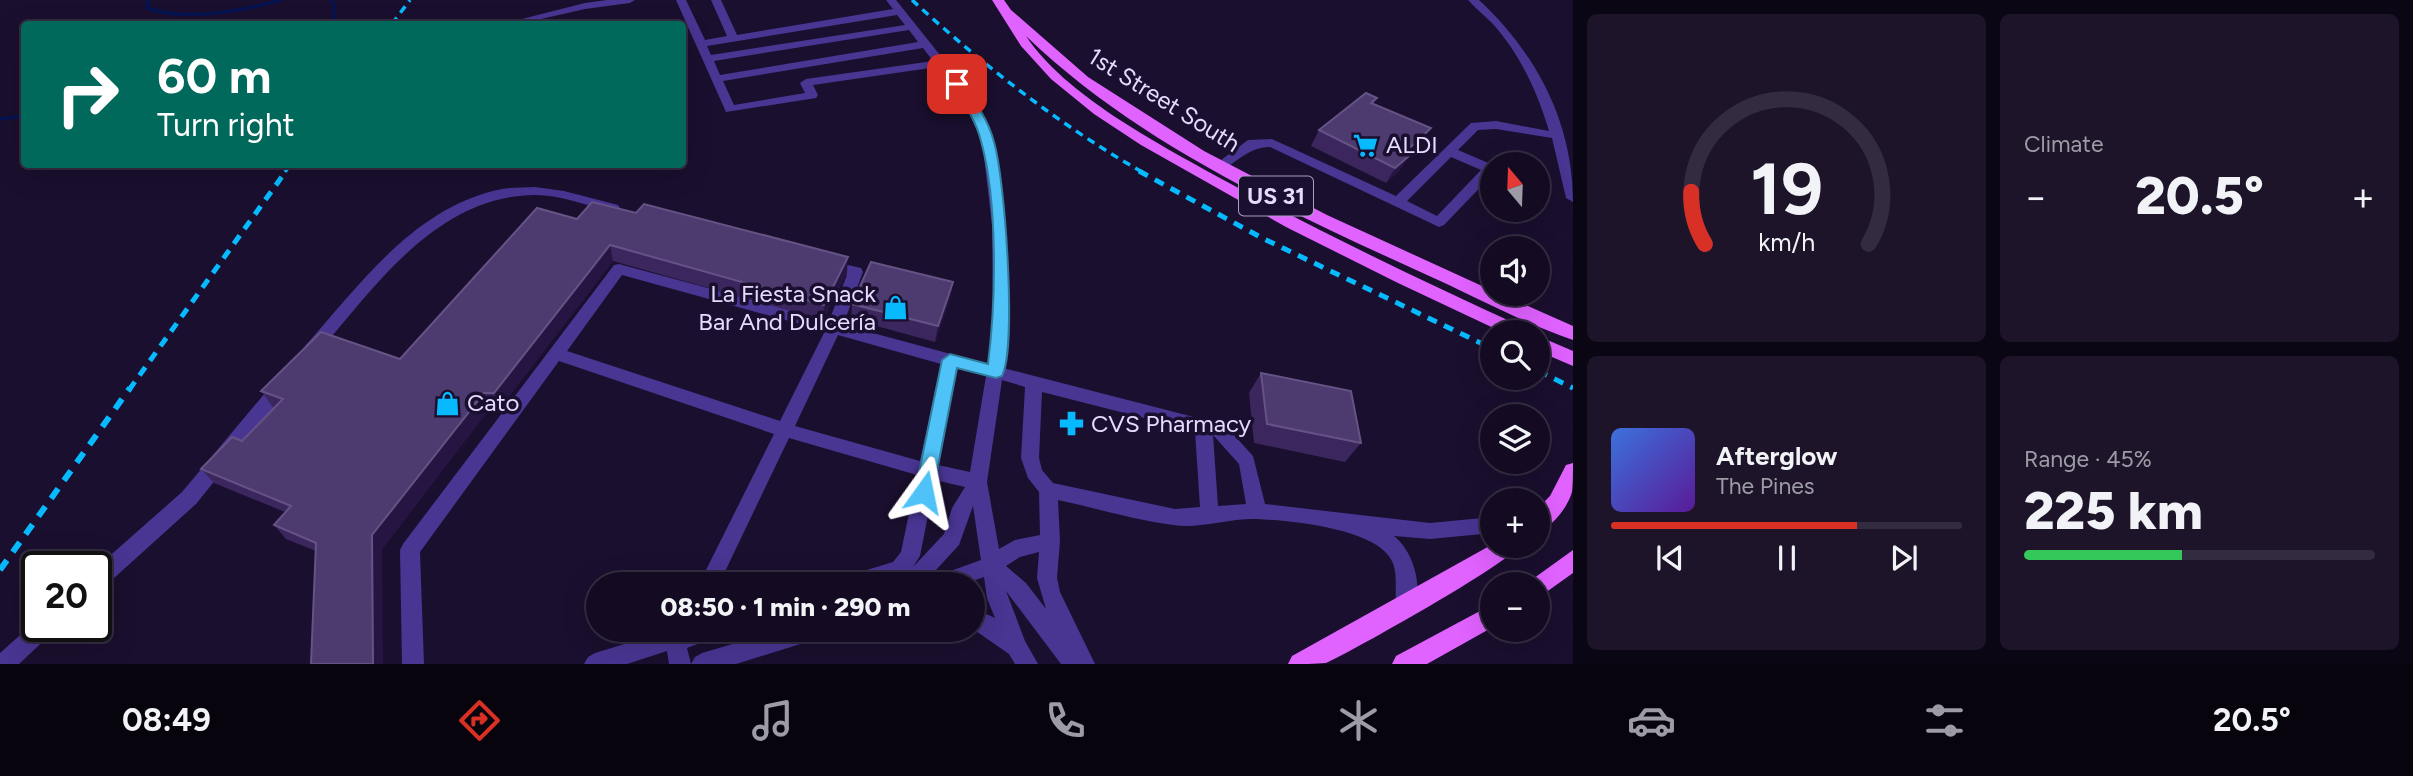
<!DOCTYPE html>
<html lang="en">
<head>
<meta charset="utf-8">
<style>
	:root { --surface:#140b22; --page:#1d142a; --text:#f1f3f6; --muted:#9d9ba5; --line:#332b40; --accent:#d93025 }
	body { margin:0; font-family:Figtree,sans-serif; background:var(--page); color:var(--text); height:100vh; display:flex; flex-direction:column; font-size:26px; white-space:nowrap }
	* { box-sizing:border-box; margin:0 }
	p { font-size:23px; color:var(--muted) }
	.icon { flex:none; width:38px; height:38px; fill:none; stroke:currentColor; stroke-width:2; stroke-linecap:round; stroke-linejoin:round }
	.map { position:relative; flex:1; overflow:hidden }
	.sheet { display:flex; flex-direction:column; gap:14px; padding:14px; background:#0b0613; width:840px }
	.sheet>* { flex:none }
	.banner { position:absolute; left:21px; top:21px; width:665px; height:147px; border-radius:7px; box-shadow:0 7px 28px #0002,0 0 0 2px var(--line); background:#00695c; color:#fff; overflow:hidden }
	.needle { width:46px; rotate:341deg }
	.buttons { position:absolute; left:1480px; top:152px; display:grid; gap:14px }
	.buttons a { display:grid; place-items:center; width:70px; height:70px; border-radius:50%; background:var(--surface); box-shadow:0 7px 28px #0002,0 0 0 2px var(--line); font-size:35px }
	.speed { position:absolute; left:21px; top:551px; display:flex; gap:14px; font-size:35px; font-weight:700; text-align:center }
	.speed>* { display:grid; place-content:center; width:91px; height:91px; border-radius:50%; background:var(--surface); box-shadow:0 7px 28px #0002,0 0 0 2px var(--line); line-height:1 }
	.speed .limit { border:4px solid #111; border-radius:10px; background:#fff; color:#111 }
	.pin { position:absolute; display:grid; place-items:center; width:60px; height:60px; color:#fff; margin:-30px; border-radius:14px; box-shadow:0 4px 10px #0006 }
	.me { position:absolute; width:77px; margin:-38px; rotate:12deg; stroke-linejoin:round; filter:drop-shadow(0 0 5px #0008) }
	.turn { display:flex; align-items:center; gap:24px; height:147px; padding:0 21px; font-size:32px }
	.turn .icon { width:91px; height:91px; stroke-width:2.5 }
	.turn b { display:block; font-size:49px; line-height:60px }
	.big { font-size:52px; font-weight:800; line-height:1.1 }
	.sheet .widget { flex:1; display:flex; flex-direction:column; justify-content:center; gap:10px; min-width:0; padding:0 24px; border-radius:10px; background:var(--page) }
	.sheet .dial { align-items:center; gap:0 }
	.dial svg { height:182px; overflow:visible; fill:none; stroke:var(--line); stroke-width:7; stroke-linecap:round; text-anchor:middle }
	.dial text { fill:var(--text); stroke:none }
	.song { display:flex; align-items:center; gap:21px }
	.cover { width:84px; height:84px; border-radius:10px; background:linear-gradient(135deg,hsl(220 70% 55%),hsl(270 70% 35%)) }
	.played { height:7px; border-radius:4px; background:linear-gradient(90deg,var(--accent) 70%,var(--line) 70%) }
	.keys { display:flex; justify-content:space-around; direction:ltr }
	.heat { display:flex; justify-content:space-between; align-items:center; font-size:38px; direction:ltr }
	.charge { height:10px; border-radius:5px; background:linear-gradient(90deg,#34c759 45%,var(--line) 0) }
	.sheet .tiles { flex:1; display:grid; gap:14px; grid-template-columns:repeat(2,1fr) }
	.trip { position:absolute; left:586px; top:572px; width:399px; height:70px; border-radius:35px; background:var(--surface); box-shadow:0 7px 28px #0002,0 0 0 2px var(--line); font-weight:800; line-height:70px; text-align:center }
	.menu { display:flex; height:112px; justify-content:space-around; align-items:center; background:#08040e; color:var(--muted) }
	.menu .icon { width:49px; height:49px }
	.menu .selected { color:var(--accent) }
	.menu b { font-size:32px; color:var(--text) }
	main { display:flex; flex:1; min-height:0 }
	.map>svg:first-child { display:block }
	.lines { fill:none; stroke-linecap:round; stroke-linejoin:round }
	.stream { stroke:#051350; stroke-width:3.5 }
	.minor { fill:#493592; fill-rule:evenodd }
	.major { fill:#e062ff; fill-rule:evenodd }
	.rail-far2 { stroke:#07baff; stroke-width:3.5; stroke-dasharray:8 6; stroke-linecap:butt }
	.rail-far1 { stroke:#07baff; stroke-width:5; stroke-dasharray:10 8; stroke-linecap:butt }
	.rail { stroke:#07baff; stroke-width:6; stroke-dasharray:12 10; stroke-linecap:butt }
	.wall { fill:#3b275d }
	.shaded-wall { fill:#261543 }
	.building { fill:#4d3a6f; stroke:#655385; stroke-width:2 }
	.route { fill:#4fc3f7; stroke:#337fa1; stroke-width:2 }
	.labels { text-anchor:middle; stroke-width:7; stroke-linejoin:round; paint-order:stroke }
	.shield { fill:#1a0f2e; stroke:#a99ec0; stroke-width:2 }
	.shield-label { font-size:23px; font-weight:bold; fill:#e6dbff }
	.street-label { font-size:24px; fill:#e6dbff; stroke:#1a0f2e }
	.poi-label { font-size:24px; fill:#e6dbff; stroke:#1a0f2e; text-anchor:start }
</style>
</head>
<body>
<main>
<div class="map">
<svg width="1573" height="664" viewBox="0 0 1573 664">
	<rect width="100%" height="100%" fill="#1a0f2e"/>
	<g class="lines">
		<!-- stream -->
		<path class="stream" d="M 148,0 L 147,8 C 187,22 241,11 281,0
			M 331,0 L 334,6 L 333,24
			M 0,119 L 24,116"/>
		<!-- minor -->
		<path class="minor" d="M 607,0 L 635,0 L 630,3 L 585,9 L 519,24 L 502,24 L 585,3 Z
			M 676,0 L 686,0 L 705,40 L 727,36 L 711,0 L 721,0 L 737,35 L 893,9 L 886,0 L 896,0 L 972,95 L 994,140 L 1006,225 L 1009,329 L 1003,368 L 1225,425 L 1253,456 L 1265,504 L 1430,523 L 1493,517 L 1493,533 L 1430,539 L 1394,536 C 1414,552 1424,588 1413,612 L 1406,615 L 1399,612 C 1391,594 1402,572 1388,555 C 1366,528 1292,521 1257,519 C 1229,518 1201,529 1173,525 C 1134,520 1096,508 1058,500 L 1060,541 L 1057,578 L 1060,592 L 1095,664 L 1061,664 L 1006,591 L 1025,641 L 1038,664 L 1015,664 L 1009,654 L 973,629 L 973,608 L 995,618 L 987,598 L 984,577 L 964,584 L 931,584 L 934,577 L 981,560 L 973,506 L 959,545 L 923,584 L 900,584 L 904,576 L 879,584 L 841,584 L 844,577 L 893,562 L 901,552 L 917,475 L 789,438 L 719,584 L 699,584 L 774,434 L 559,361 L 420,552 L 424,664 L 402,664 L 400,550 L 403,544 L 614,265 L 619,264 L 829,321 L 847,275 L 822,269 L 820,265 L 827,260 L 861,268 L 863,272 L 843,325 L 988,364 L 993,329 L 992,225 L 982,140 L 962,99 L 937,67 L 813,85 L 818,95 L 816,98 L 726,112 ZM 897,15 L 905,25 L 711,55 L 707,46 ZM 909,30 L 918,42 L 720,75 L 714,61 ZM 923,48 L 933,61 L 806,79 L 800,83 L 805,93 L 734,105 L 723,81 ZM 622,275 L 825,331 L 780,421 L 567,351 ZM 838,335 L 941,364 L 920,461 L 795,426 ZM 957,368 L 986,376 L 970,472 L 938,465 ZM 1002,380 L 1025,387 L 1021,458 L 1028,478 L 1039,492 L 1040,535 L 1015,540 L 999,549 L 987,482 ZM 1042,392 L 1195,431 L 1200,507 L 1175,509 L 1053,483 L 1042,470 L 1039,458 ZM 1213,435 L 1239,464 L 1246,504 L 1218,506 ZM 935,480 L 965,487 L 952,508 L 944,534 L 913,567 L 920,556 ZM 1039,552 L 1037,578 L 1046,609 L 1026,583 L 1006,566 L 1020,557 Z
			M 1468,0 L 1479,0 C 1537,54 1573,123 1573,202 L 1566,198 L 1552,138 L 1496,129 L 1478,130 L 1458,150 L 1493,165 L 1493,174 L 1444,225 L 1439,227 L 1270,147 C 1243,147 1233,171 1215,169 L 1213,166 L 1248,140 L 1272,139 L 1396,196 L 1471,123 L 1496,121 L 1549,131 C 1537,91 1520,54 1492,23 C 1484,15 1475,8 1468,0 ZM 1451,157 L 1481,170 L 1437,216 L 1407,201 Z
			M 535,187 L 564,191 L 618,205 L 620,208 L 613,212 C 588,206 561,195 535,195 C 437,196 375,286 318,353 L 306,353 L 304,349 L 306,345 C 360,284 414,209 497,190 C 509,187 523,188 535,187 Z
			M 282,378 L 288,380 L 290,385 L 288,390 L 196,504 L 103,588 L 96,590 L 96,568 L 182,492 L 276,380 Z
			M 37,620 L 37,626 L 55,626 L 52,633 L 19,664 L 0,664 L 0,653 Z
			M 678,630 L 719,630 L 716,637 L 687,648 L 691,664 L 669,664 L 667,651 L 627,664 L 584,664 L 588,657 L 595,653 L 667,631 L 674,633 Z
			M 780,630 L 823,630 L 820,637 L 813,640 L 736,664 L 691,664 L 695,657 L 702,653 Z"/>
		<!-- major -->
		<path class="major" d="M 992,0 L 1004,0 L 1011,10 L 1088,77 L 1204,151 L 1327,215 L 1493,291 L 1493,294 L 1501,294 L 1573,326 L 1573,340 C 1527,325 1472,295 1427,275 C 1287,211 1138,144 1026,36 C 1065,95 1157,143 1218,177 C 1318,231 1420,280 1523,327 L 1526,332 L 1502,332 L 1398,283 L 1286,227 L 1141,145 L 1094,114 L 1051,79 L 1021,46 Z
			M 1538,336 L 1573,351 L 1573,366 L 1538,351 Z
			M 1573,463 C 1573,472 1573,484 1572,492 C 1568,507 1552,527 1538,532 L 1538,508 L 1550,496 L 1566,465 Z
			M 1493,544 L 1519,546 C 1511,562 1351,652 1326,663 C 1316,664 1299,664 1288,664 L 1292,656 Z
			M 1573,550 L 1573,573 L 1538,598 L 1538,584 L 1529,584 L 1530,581 Z
			M 1493,604 L 1493,627 L 1427,664 L 1392,664 L 1396,656 Z"/>
		<!-- rail-far2 -->
		<path class="rail-far2" d="M 912,0 C 983,65 1058,124 1142,172
			M 392,24 L 410,0
			M 285,172 L 291,164"/>
		<!-- rail-far1 -->
		<path class="rail-far1" d="M 1139,171 L 1262,238 L 1493,349
			M 1538,371 L 1573,388
			M 129,390 L 286,171"/>
		<!-- rail -->
		<path class="rail" d="M 0,570 L 130,388"/>
	</g>
	<!-- wall -->
	<path class="wall" d="M 1377,98 L 1373,104 L 1431,128 L 1421,144 L 1409,156 L 1399,171 L 1386,183 L 1311,146 L 1319,130 Z
		M 636,213 L 847,273 L 823,320 L 613,261 L 500,408 L 490,408 L 382,549 L 316,551 L 286,539 L 274,525 L 285,512 L 214,483 L 201,469 L 242,441 L 275,408 L 272,406 L 261,391 L 400,359 L 577,219 Z
		M 953,282 L 950,298 L 935,342 L 851,319 L 852,304 Z
		M 1261,373 L 1361,443 L 1345,462 L 1254,443 L 1249,393 Z"/>
	<!-- shaded-wall -->
	<path class="shaded-wall" d="M 1431,128 L 1421,144 L 1394,169 L 1404,153 Z
		M 1409,156 L 1399,171 L 1386,183 L 1395,168 Z
		M 610,245 L 613,261 L 500,408 L 494,393 Z
		M 848,257 L 847,273 L 823,320 L 824,305 Z
		M 953,282 L 950,298 L 935,342 L 938,326 Z
		M 484,393 L 490,408 L 382,549 L 383,664 L 373,664 L 372,535 Z"/>
	<!-- building -->
	<path class="building" d="M 1366,93 L 1377,98 L 1371,103 L 1431,128 L 1404,153 L 1409,156 L 1395,168 L 1319,130 Z
		M 592,202 L 636,213 L 644,204 L 848,257 L 824,305 L 610,245 L 494,393 L 484,393 L 372,535 L 373,664 L 311,664 L 316,543 L 274,525 L 291,506 L 201,469 L 232,437 L 242,441 L 283,399 L 261,391 L 321,332 L 400,359 L 537,208 L 577,219 Z
		M 871,262 L 953,282 L 938,326 L 852,304 Z
		M 1261,373 L 1351,391 L 1361,443 L 1267,424 Z"/>
	<!-- route -->
	<path class="route" d="M 953,81 L 961,81 C 974,100 988,119 994,142 C 1005,179 1017,346 1002,376 L 996,378 L 957,368 L 933,492 L 931,498 L 918,498 L 915,492 L 942,360 L 950,354 L 988,364 C 996,301 998,202 981,141 C 976,120 963,102 951,84 Z"/>
	<!-- icons -->
	<defs>
		<symbol id="supermarket-bare" viewBox="-9 -9 18 18"><path d="M-6-5.5h2.5l.6 2H6L4.5 2H-2.5L-4.4-4H-6ZM-1.5 3.2a1.3 1.3 0 1 0 .1 0ZM3 3.2a1.3 1.3 0 1 0 .1 0Z" fill="#07baff" stroke="#1a0f2e" stroke-width="2.5" paint-order="stroke"/></symbol>
		<symbol id="shop-bare" viewBox="-9 -9 18 18"><path d="M-5-2.5h2.3a2.7 3.5 0 0 1 5.4 0H5L5.5 6h-11ZM-1.5-2.5h3a1.5 2.3 0 0 0-3 0Z" fill="#07baff" stroke="#1a0f2e" stroke-width="2.5" paint-order="stroke"/></symbol>
		<symbol id="pharmacy-bare" viewBox="-9 -9 18 18"><path d="M-2-6h4v4h4v4h-4v4h-4v-4h-4v-4h4Z" fill="#07baff" stroke="#1a0f2e" stroke-width="2.5" paint-order="stroke"/></symbol>
	</defs>
	<g fill-rule="evenodd">
		<use href="#supermarket-bare" x="1348" y="128" width="35" height="35"/>
		<use href="#shop-bare" x="878" y="290" width="35" height="35"/>
		<use href="#shop-bare" x="430" y="386" width="35" height="35"/>
		<use href="#pharmacy-bare" x="1054" y="406" width="35" height="35"/>
	</g>
	<g class="labels">
		<!-- shield labels -->
		<rect class="shield" x="1239" y="176.5" width="74" height="39" rx="5"/>
		<g class="shield-label">
			<text x="1276" y="204">US 31</text>
		</g>
		<!-- street labels -->
		<g class="street-label">
			<text transform="translate(1164 100) rotate(32)" y="8">1st Street South</text>
		</g>
		<!-- poi labels -->
		<g class="poi-label">
			<text x="1386" y="153">ALDI</text>
			<text x="876" y="302" text-anchor="end">La Fiesta Snack<tspan x="876" dy="28">Bar And Dulcería</tspan></text>
			<text x="467" y="411">Cato</text>
			<text x="1091" y="432">CVS Pharmacy</text>
		</g>
	</g>
</svg>
<div class="buttons">
<a><svg class="needle" viewBox="-14 -14 28 28"><path d="M0-13l5 13h-10z" fill="#e53935"/><path d="M0 13l5-13h-10z" fill="#9d9ba5"/></svg></a>
<a><svg class="icon" aria-label="sound" viewBox="0 0 24 24"><path d="M4 9h4l5-4v14l-5-4H4zM17 9q2 3 0 6"/></svg></a>
<a><svg class="icon" aria-label="search" viewBox="0 0 24 24"><circle cx="10" cy="10" r="6"/><path d="M15 15l6 6"/></svg></a>
<a><svg class="icon" aria-label="layers" viewBox="0 0 24 24"><path d="M12 4l9 5-9 5-9-5zM3 14l9 5 9-5"/></svg></a>
<a>+</a>
<a>−</a>
</div>
<div class="speed"><div class="limit">20</div></div>
<div class="pin" style="left:957px;top:84px;background:#d93025"><svg class="icon" aria-label="arrive" viewBox="0 0 24 24"><path d="M6 21V4h12l-3 4 3 4H6"/></svg></div>
<svg class="me" style="left:924px;top:492px" viewBox="-20 -20 40 40"><path d="M0-17L14 15 0 8-14 15z" fill="#4fc3f7" stroke="#fff" stroke-width="4"/></svg>
<div class="trip">08:50 · 1 min · 290 m</div>
<div class="banner">
<div class="turn"><svg class="icon" aria-label="right" viewBox="0 0 24 24"><path d="M7 20v-9h11M14 6l5 5-5 5"/></svg><div><b>60 m</b>Turn right</div></div>
</div>
</div>
<section class="sheet">
<div class="tiles">
<div class="widget dial"><svg viewBox="0 0 100 80">
<path d="M14 69A42 42 0 1 1 86 69"/>
<path d="M14 69A42 42 0 0 1 8 46" stroke="#d93025"/>
<text x="50" y="56" font-size="32" font-weight="700">19</text>
<text x="50" y="72" font-size="11">km/h</text>
</svg></div>
<div class="widget"><p>Climate</p>
<div class="heat"><a>−</a><b class="big">20.5°</b><a>+</a></div>
</div>
<div class="widget">
<div class="song"><i class="cover"></i><div><b>Afterglow</b><p>The Pines</p></div></div>
<div class="played"></div>
<div class="keys"><svg class="icon" aria-label="previous" viewBox="0 0 24 24"><path d="M18 5L8 12l10 7zM5 5v14"/></svg><svg class="icon" aria-label="pause" viewBox="0 0 24 24"><path d="M8 5v14M16 5v14"/></svg><svg class="icon" aria-label="next" viewBox="0 0 24 24"><path d="M6 5l10 7-10 7zM19 5v14"/></svg></div>
</div>
<div class="widget"><p>Range · 45%</p><b class="big">225 km</b><div class="charge"></div></div>
</div>
</section>
</main>
<nav class="menu">
<b>08:49</b>
<svg class="icon selected" aria-label="directions" viewBox="0 0 24 24"><path d="M12 3l9 9-9 9-9-9zM9 14v-3h6M13 9l2 2-2 2"/></svg>
<svg class="icon" aria-label="music" viewBox="0 0 24 24"><path d="M9 18V5l10-2v13"/><circle cx="6" cy="18" r="3"/><circle cx="16" cy="16" r="3"/></svg>
<svg class="icon" aria-label="phone" viewBox="0 0 24 24"><path d="M5 4h4l2 5-3 2q2 4 5 5l2-3 5 2v4C11 20 4 13 5 4z"/></svg>
<svg class="icon" aria-label="climate" viewBox="0 0 24 24"><path d="M12 3v18M4 7l16 10M4 17L20 7"/></svg>
<svg class="icon" aria-label="car" viewBox="0 0 24 24"><path d="M5 17H2v-5l4-1 3-4h7l3 4 3 1v5h-3M9 17h6M6 11h13"/><circle cx="7" cy="17" r="2"/><circle cx="17" cy="17" r="2"/></svg>
<svg class="icon" aria-label="filters" viewBox="0 0 24 24"><path d="M4 7h16M4 17h16"/><circle cx="9" cy="7" r="2"/><circle cx="15" cy="17" r="2"/></svg>
<b>20.5°</b>
</nav>
</body>
</html>
